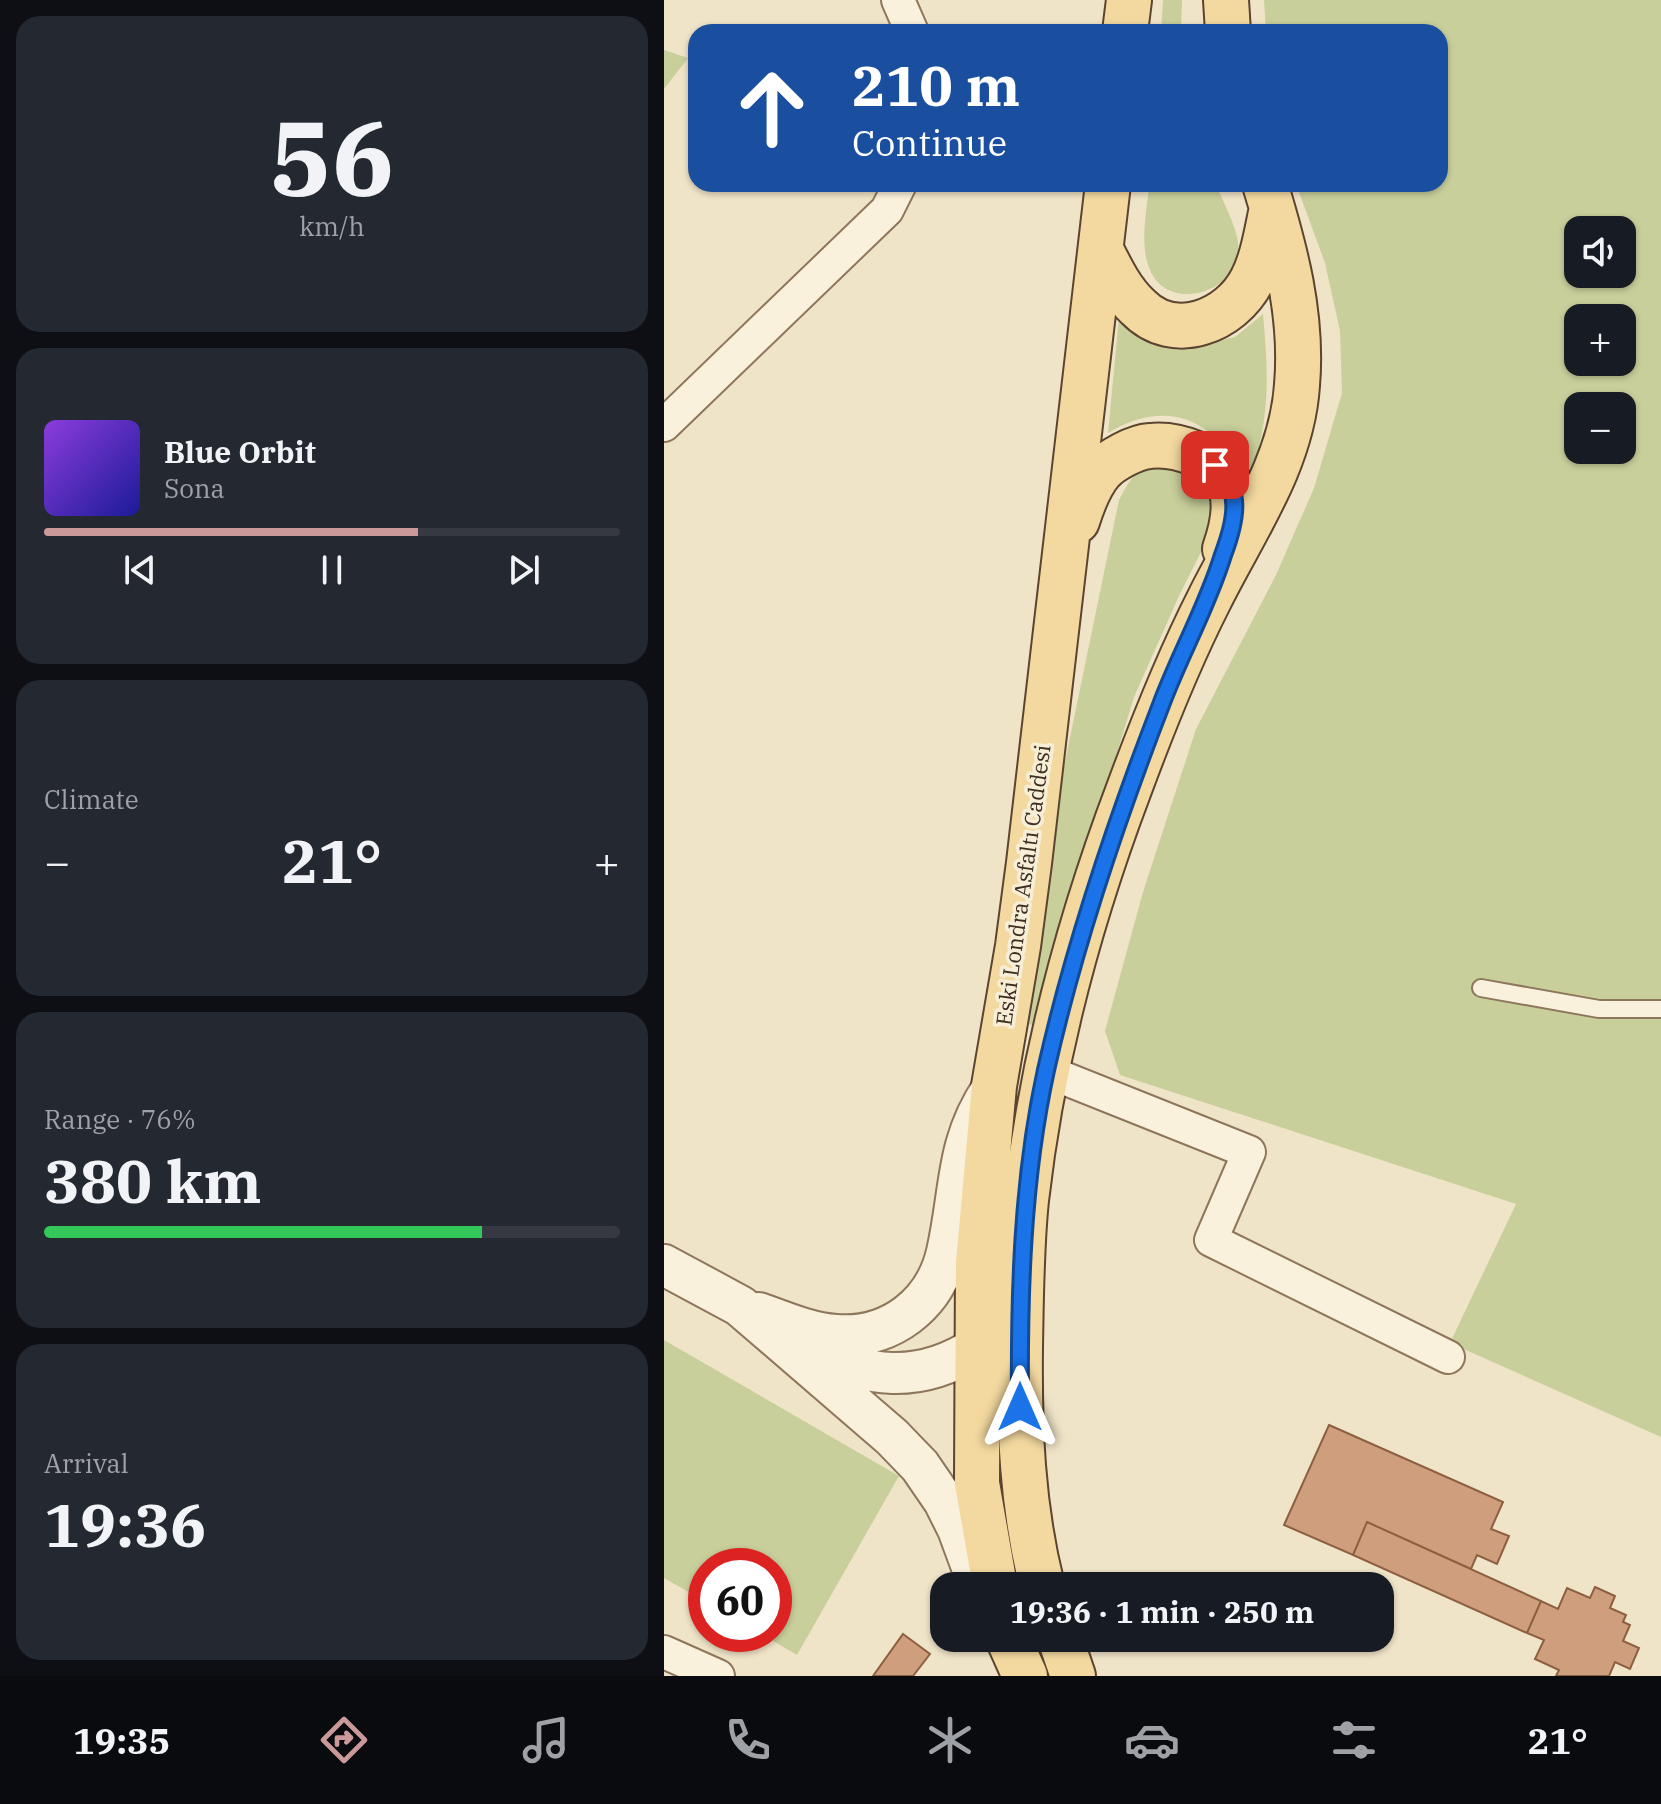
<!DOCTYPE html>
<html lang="en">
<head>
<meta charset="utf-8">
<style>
	:root { --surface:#171b24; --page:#242831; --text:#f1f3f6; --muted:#9ea1a6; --line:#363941; --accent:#cc999b }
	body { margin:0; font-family:"IBM Plex Serif",serif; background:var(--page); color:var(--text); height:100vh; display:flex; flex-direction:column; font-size:30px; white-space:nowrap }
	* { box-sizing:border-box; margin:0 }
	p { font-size:26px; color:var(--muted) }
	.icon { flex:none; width:44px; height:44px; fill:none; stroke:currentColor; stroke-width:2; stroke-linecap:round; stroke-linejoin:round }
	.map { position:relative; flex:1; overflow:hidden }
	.panel { display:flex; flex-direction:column; gap:16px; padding:16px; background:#0d0f14; width:664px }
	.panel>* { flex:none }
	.hud { position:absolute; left:24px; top:24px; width:760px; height:168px; border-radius:24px; box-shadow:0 2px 6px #0004; background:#1a4fa0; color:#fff; overflow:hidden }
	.tools { position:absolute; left:900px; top:216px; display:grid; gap:16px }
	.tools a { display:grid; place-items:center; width:72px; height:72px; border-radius:16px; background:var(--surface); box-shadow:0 2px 6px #0004; font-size:40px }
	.speed { position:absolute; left:24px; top:1548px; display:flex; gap:16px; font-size:40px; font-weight:700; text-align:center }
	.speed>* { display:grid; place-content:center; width:104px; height:104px; border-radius:50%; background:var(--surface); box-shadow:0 2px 6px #0004; line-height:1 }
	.speed .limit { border:12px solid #d22; background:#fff; color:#111 }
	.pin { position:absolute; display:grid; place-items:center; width:68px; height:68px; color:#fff; margin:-34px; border-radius:16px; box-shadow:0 4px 12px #0006 }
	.me { position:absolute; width:88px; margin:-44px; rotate:0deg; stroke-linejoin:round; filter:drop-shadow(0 0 6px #0008) }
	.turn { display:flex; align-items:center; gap:28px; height:168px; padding:0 32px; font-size:36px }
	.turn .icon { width:104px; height:104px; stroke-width:2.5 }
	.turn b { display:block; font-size:56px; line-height:68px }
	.big { font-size:60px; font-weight:700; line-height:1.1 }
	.panel .tile { flex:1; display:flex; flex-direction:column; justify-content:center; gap:12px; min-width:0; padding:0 28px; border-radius:24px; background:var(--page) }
	.panel .dial { align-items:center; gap:0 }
	.dial b { font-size:104px; line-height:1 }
	.song { display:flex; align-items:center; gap:24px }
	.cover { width:96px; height:96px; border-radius:12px; background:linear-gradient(135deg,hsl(270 70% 55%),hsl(240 70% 35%)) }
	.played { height:8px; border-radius:4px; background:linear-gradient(90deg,var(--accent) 65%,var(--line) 65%) }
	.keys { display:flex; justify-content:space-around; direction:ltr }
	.heat { display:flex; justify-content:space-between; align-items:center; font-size:44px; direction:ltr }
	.charge { height:12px; border-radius:6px; background:linear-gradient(90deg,#34c759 76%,var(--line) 0) }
	.trip { position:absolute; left:266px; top:1572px; width:464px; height:80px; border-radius:24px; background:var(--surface); box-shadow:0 2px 6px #0004; font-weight:700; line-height:80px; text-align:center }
	.dock { display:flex; height:128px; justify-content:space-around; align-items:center; background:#090b0e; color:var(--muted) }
	.dock .icon { width:56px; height:56px }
	.dock .active { color:var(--accent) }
	.dock b { font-size:36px; color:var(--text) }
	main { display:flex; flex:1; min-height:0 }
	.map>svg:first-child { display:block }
	.green { fill:#c9cf9b; fill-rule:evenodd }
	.building { fill:#cf9f7d; stroke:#8d5f41; stroke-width:2 }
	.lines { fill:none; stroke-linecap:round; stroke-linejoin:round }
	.service-casing { stroke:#8d765c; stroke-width:20 }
	.minor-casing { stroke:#8d765c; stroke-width:36 }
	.tertiary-casing { stroke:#8d765c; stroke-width:44 }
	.primary-casing { stroke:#5b4430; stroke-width:48 }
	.service { stroke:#faf1dc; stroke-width:16 }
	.minor { stroke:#faf1dc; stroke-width:32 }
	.tertiary { stroke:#faf1dc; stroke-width:40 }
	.primary { stroke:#f3d9a0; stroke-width:44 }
	.route-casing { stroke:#114b97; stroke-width:20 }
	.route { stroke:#1a73e8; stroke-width:14 }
	.labels { text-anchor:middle; stroke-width:7; stroke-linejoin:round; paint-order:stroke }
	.street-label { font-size:22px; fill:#3d2e20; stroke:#f7eed8 }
</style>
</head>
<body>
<main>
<section class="panel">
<div class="tile dial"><b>56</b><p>km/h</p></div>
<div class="tile">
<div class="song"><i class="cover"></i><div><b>Blue Orbit</b><p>Sona</p></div></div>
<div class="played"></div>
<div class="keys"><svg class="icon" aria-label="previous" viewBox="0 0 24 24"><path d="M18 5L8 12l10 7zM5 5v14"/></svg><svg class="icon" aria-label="pause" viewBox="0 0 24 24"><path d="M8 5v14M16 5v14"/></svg><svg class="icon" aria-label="next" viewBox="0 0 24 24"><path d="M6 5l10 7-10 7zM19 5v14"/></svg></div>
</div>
<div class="tile"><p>Climate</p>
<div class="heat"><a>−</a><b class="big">21°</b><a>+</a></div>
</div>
<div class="tile"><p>Range · 76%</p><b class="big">380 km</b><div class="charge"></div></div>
<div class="tile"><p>Arrival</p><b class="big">19:36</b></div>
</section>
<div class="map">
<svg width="997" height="1676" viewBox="0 0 997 1676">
	<rect width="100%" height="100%" fill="#f0e4c8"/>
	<!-- green -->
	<path class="green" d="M 499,0 L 518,0 L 517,32 L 497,32 Z
		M 600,0 L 997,0 L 997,1437 L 786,1343 L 852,1204 L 456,1075 L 441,1031 L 479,892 L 532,729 L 612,575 L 650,488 L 678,393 L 676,331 L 661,263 L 632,184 L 776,184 L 776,32 L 602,32 ZM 914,230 L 958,230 L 958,274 L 914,274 ZM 914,318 L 958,318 L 958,362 L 914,362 ZM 914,406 L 958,406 L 958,450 L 914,450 Z
		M 0,50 L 24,58 L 0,89 Z
		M 485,184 L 552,184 C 559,202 571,223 574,242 C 582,290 505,316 486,270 C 475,245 483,211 485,184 Z
		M 599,314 C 605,380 606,419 585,483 C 573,466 562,446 546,433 C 514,407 476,413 444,433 L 455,317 L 489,345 L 516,350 L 571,337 Z
		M 511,465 L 539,482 L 549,499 L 544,538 L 515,596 L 470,697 L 442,789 L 379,1026 L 362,1024 L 397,781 L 455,500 C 472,467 475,469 511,465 Z
		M 0,1340 L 235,1476 L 133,1655 L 97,1634 L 110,1634 L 110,1566 L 42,1566 L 42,1602 L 0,1578 Z"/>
	<!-- building -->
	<path class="building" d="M 665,1425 L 839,1502 L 827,1529 L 845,1536 L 833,1564 L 813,1555 L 807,1569 L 703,1522 L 689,1555 L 620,1525 Z
		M 703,1522 L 877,1601 L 863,1633 L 689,1555 Z
		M 931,1587 L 951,1596 L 946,1608 L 962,1615 L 959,1622 L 966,1625 L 959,1641 L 975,1648 L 966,1669 L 951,1662 L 945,1676 L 892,1676 L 895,1670 L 871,1659 L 880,1640 L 863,1633 L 877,1601 L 894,1609 L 903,1588 L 926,1598 Z
		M 239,1634 L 266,1654 L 249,1676 L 209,1676 Z"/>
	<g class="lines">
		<defs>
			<path id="service" d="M 817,988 L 935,1009 L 997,1009"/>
			<path id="minor" d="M 234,0 L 248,32
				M 0,425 L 223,210 L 236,184
				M 382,1071 L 585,1152 L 547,1240 L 784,1357
				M 0,1652 L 54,1676"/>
			<path id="tertiary" d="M 0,1265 L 76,1306 L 228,1437 L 256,1466 L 280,1501 L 294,1529 L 315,1586
				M 95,1313 C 120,1322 145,1333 172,1335 C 226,1339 271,1305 283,1252 C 297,1191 291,1144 328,1089
				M 143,1348 C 202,1378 255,1385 313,1347"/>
			<path id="primary" d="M 562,0 L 564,32
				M 461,32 L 465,0
				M 437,250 C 447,270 457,291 474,307 C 510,344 567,321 588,280 C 599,259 603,231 608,208
				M 413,521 C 418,505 426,484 437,471 C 447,460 471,447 486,446 C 512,443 555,457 565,483 C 574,503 568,529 561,549
				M 331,1586 L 313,1483 L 314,1263 L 330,1086 L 354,946 L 365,863 L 444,184
				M 378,1586 C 358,1507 355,1428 356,1346 C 357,1297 357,1248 362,1200 C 378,1060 415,921 465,789 C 489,724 514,661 545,600 C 579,531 628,464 633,385 C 639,315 621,250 601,184
				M 344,1638 L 361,1676
				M 396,1638 L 409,1676"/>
		</defs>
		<!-- service casing -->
		<use href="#service" class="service-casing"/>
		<!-- minor casing -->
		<use href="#minor" class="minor-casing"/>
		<!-- tertiary casing -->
		<use href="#tertiary" class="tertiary-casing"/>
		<!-- primary casing -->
		<use href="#primary" class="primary-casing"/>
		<!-- service -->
		<use href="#service" class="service"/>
		<!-- minor -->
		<use href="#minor" class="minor"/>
		<!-- tertiary -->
		<use href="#tertiary" class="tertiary"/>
		<!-- primary -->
		<use href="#primary" class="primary"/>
	</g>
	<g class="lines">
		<defs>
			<path id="route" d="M 356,1407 C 355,1294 358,1180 382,1070 C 410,945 451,824 497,705 C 516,654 543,607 559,555 C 565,539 572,518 570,501 C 569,485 561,476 551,465"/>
		</defs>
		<!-- route casing -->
		<use href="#route" class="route-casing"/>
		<!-- route -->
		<use href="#route" class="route"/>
	</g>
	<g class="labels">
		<!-- street labels -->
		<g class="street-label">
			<text transform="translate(359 885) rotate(-82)" y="8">Eski Londra Asfaltı Caddesi</text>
		</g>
	</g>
</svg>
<div class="tools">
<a><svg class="icon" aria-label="sound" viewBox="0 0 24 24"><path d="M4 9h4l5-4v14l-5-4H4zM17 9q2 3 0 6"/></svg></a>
<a>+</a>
<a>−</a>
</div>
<div class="speed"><div class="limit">60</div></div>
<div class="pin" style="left:551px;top:465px;background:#d93025"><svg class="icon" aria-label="arrive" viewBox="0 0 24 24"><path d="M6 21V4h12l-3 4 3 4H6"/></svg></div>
<svg class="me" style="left:356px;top:1407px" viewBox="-20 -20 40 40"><path d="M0-17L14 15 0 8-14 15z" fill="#1a73e8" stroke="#fff" stroke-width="4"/></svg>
<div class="trip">19:36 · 1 min · 250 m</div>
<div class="hud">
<div class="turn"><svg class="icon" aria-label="ahead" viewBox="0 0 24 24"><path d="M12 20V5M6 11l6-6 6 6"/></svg><div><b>210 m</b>Continue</div></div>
</div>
</div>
</main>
<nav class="dock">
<b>19:35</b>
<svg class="icon active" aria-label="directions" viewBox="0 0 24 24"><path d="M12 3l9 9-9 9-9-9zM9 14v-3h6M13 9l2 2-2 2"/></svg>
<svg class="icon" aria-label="music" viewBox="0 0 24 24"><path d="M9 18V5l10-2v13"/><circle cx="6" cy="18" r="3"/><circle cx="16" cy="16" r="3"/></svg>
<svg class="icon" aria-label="phone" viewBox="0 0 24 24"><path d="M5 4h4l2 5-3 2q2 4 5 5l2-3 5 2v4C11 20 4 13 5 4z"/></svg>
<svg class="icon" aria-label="climate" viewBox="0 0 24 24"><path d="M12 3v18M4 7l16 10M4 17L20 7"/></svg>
<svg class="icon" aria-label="car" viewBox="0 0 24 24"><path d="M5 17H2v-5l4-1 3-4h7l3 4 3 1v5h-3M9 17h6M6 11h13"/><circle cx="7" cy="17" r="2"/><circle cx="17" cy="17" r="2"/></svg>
<svg class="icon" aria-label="filters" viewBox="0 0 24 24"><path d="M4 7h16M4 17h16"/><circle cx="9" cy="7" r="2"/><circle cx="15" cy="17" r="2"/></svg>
<b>21°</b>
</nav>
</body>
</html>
